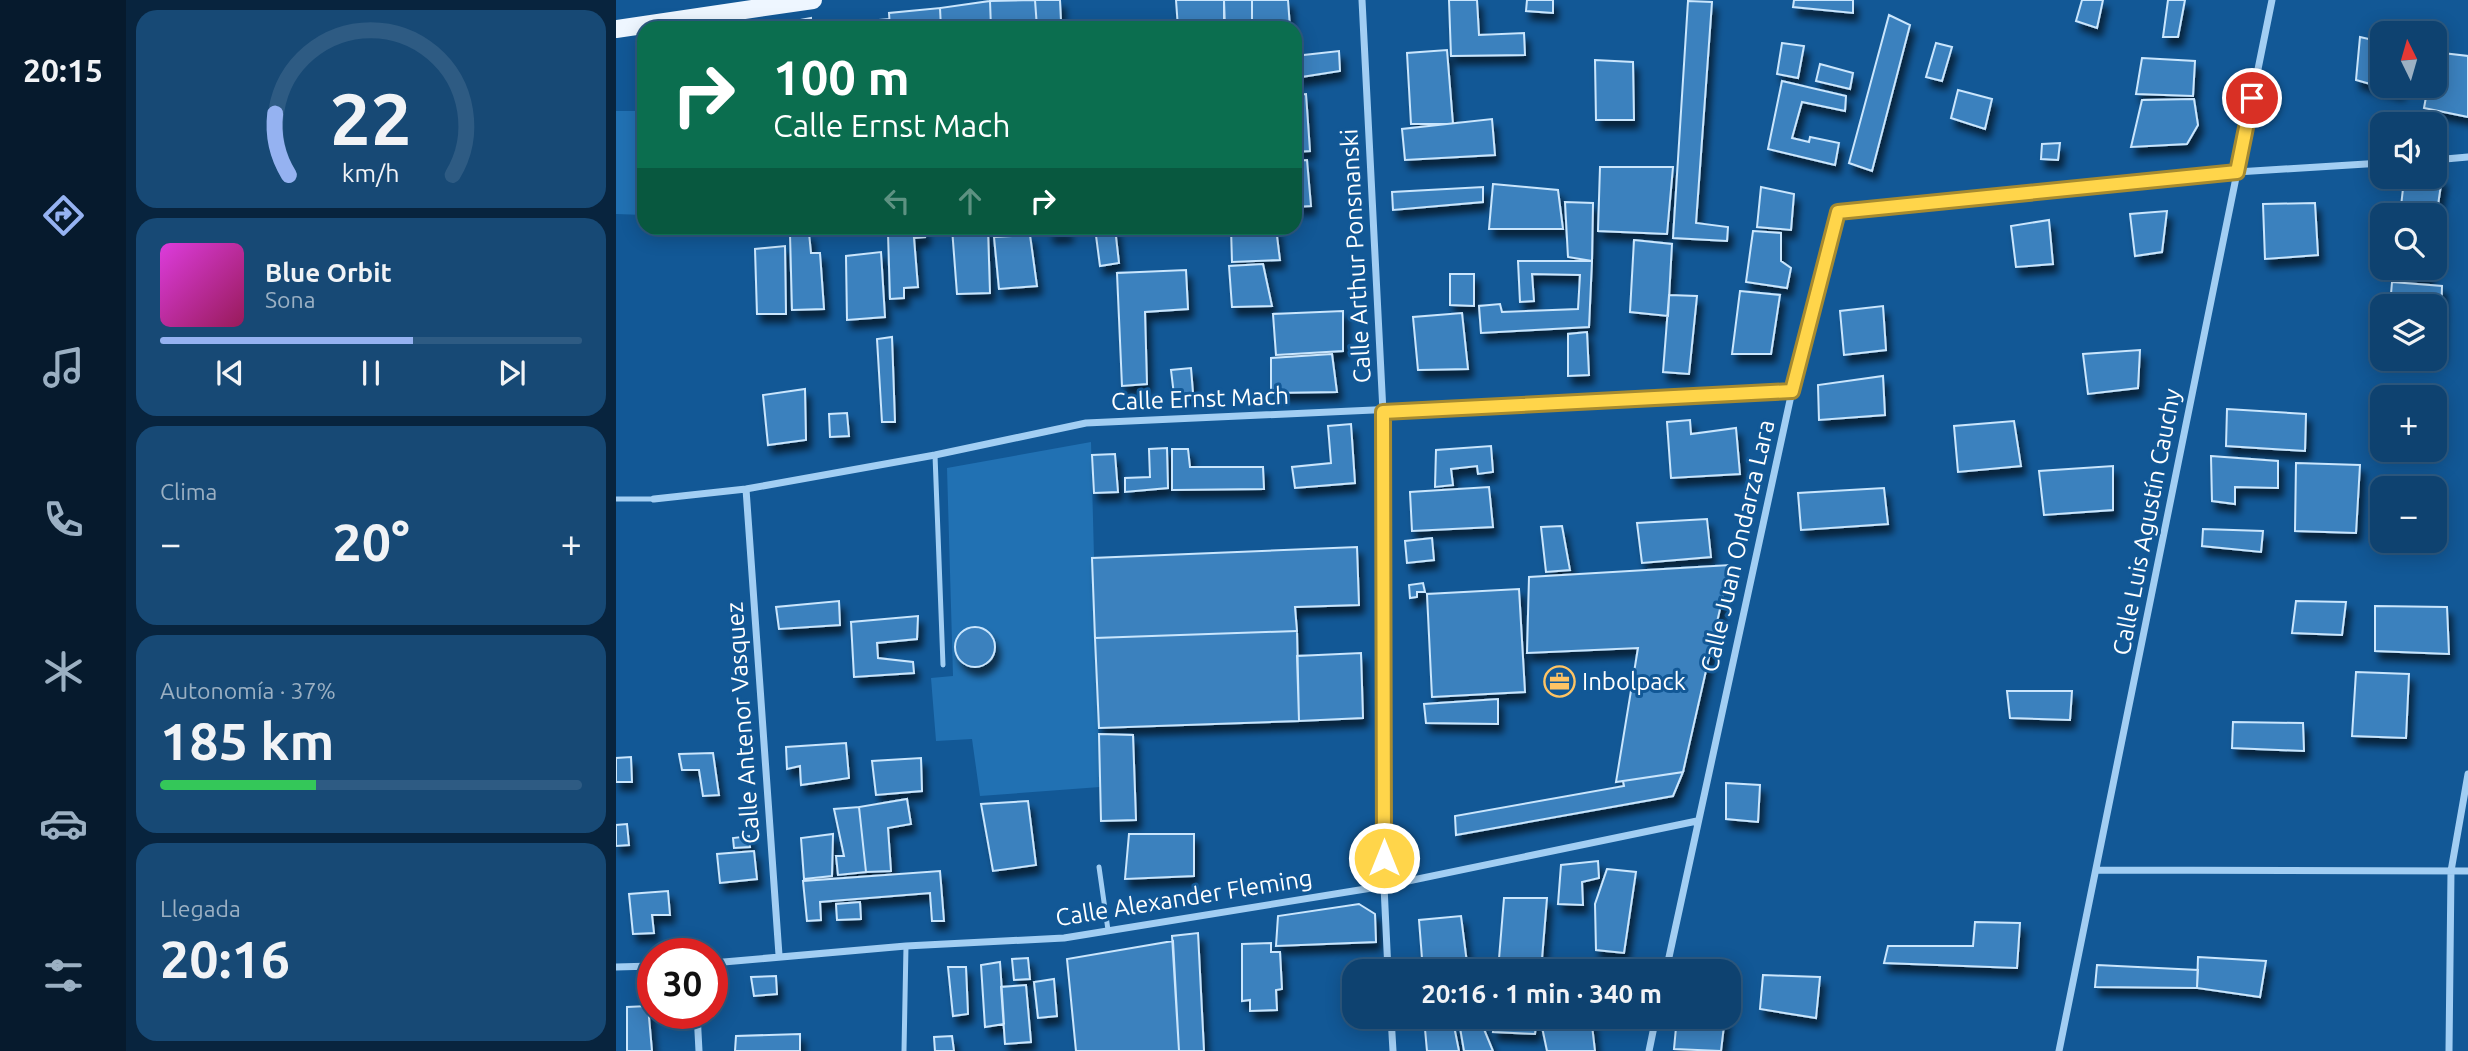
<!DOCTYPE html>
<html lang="es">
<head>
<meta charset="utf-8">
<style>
	:root { --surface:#0e4270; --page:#174975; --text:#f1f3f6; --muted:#9bb0c3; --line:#2e5b83; --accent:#95b2f1 }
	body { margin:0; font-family:Ubuntu,sans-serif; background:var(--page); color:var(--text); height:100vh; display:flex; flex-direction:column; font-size:26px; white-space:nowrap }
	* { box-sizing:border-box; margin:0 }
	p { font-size:23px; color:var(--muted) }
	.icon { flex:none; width:38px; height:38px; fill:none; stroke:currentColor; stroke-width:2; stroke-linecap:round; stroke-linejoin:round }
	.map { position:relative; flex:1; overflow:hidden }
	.drawer { display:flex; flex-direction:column; gap:10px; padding:10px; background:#08243e; width:490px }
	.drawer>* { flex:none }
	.top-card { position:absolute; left:21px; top:21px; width:665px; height:214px; border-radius:21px; box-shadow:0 4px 18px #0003,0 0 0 2px var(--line); background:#0b6e4f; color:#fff; overflow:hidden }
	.needle { width:46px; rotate:355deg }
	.controls { position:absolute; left:1754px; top:21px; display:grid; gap:14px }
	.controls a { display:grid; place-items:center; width:77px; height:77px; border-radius:14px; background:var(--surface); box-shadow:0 4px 18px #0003,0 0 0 2px var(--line); font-size:35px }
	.speed { position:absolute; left:21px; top:938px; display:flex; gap:14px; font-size:35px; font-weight:700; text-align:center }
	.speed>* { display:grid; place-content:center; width:91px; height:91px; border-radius:50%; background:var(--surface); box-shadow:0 4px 18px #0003,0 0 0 2px var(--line); line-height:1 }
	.speed .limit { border:10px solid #d22; background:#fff; color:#111 }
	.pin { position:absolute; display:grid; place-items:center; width:60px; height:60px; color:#fff; margin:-30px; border:4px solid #fff; border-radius:50%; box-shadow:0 2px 7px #0007 }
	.me { position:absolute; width:77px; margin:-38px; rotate:0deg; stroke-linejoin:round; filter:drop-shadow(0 0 5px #0008) }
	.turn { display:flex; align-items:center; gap:24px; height:147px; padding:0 21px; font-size:32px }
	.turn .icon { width:91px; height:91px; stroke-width:2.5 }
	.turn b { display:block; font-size:49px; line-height:60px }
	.lanes { display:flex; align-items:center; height:66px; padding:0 21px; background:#0003; justify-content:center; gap:35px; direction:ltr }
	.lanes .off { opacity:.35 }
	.big { font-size:52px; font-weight:700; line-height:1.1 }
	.drawer .card { flex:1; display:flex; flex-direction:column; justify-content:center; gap:10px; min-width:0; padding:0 24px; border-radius:21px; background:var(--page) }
	.drawer .dial { align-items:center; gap:0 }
	.dial svg { height:182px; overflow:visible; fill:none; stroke:var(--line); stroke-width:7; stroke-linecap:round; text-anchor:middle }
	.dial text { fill:var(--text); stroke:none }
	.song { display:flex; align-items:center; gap:21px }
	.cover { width:84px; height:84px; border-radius:10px; background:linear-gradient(135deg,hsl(300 70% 55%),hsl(330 70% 35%)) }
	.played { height:7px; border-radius:4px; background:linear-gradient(90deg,var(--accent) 60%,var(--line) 60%) }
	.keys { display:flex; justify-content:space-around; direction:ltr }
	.heat { display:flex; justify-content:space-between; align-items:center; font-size:38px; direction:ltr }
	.charge { height:10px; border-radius:5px; background:linear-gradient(90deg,#34c759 37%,var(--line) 0) }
	.trip { position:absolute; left:726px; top:959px; width:399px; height:70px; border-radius:21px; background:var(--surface); box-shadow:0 4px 18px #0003,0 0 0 2px var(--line); font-weight:700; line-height:70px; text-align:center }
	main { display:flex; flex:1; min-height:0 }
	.tab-bar { display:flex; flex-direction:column; width:126px; justify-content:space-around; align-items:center; background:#061a2d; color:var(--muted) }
	.tab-bar .icon { width:49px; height:49px }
	.tab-bar .selected { color:var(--accent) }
	.tab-bar b { font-size:32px; color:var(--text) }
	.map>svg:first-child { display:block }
	.green { fill:#2171b3 }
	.building { fill:#3b81be; stroke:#cae6fd; stroke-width:2; filter:url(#shadow) }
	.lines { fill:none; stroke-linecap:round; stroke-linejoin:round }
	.service { stroke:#a2cef3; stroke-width:5 }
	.minor { stroke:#a2cef3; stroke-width:7 }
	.primary { stroke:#eef6ff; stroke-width:18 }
	.route-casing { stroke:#a68a30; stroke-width:18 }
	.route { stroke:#ffd54a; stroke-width:12 }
	.labels { text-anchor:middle; stroke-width:6; stroke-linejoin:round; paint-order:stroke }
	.street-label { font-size:24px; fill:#fff; stroke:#125896 }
	.poi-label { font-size:24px; fill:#fff; stroke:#125896; text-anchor:start }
</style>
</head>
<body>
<main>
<nav class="tab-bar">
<b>20:15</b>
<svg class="icon selected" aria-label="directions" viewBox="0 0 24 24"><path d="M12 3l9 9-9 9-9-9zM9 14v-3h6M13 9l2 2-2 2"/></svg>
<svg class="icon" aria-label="music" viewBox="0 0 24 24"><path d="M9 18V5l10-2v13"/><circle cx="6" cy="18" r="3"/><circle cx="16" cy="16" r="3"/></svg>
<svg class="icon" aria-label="phone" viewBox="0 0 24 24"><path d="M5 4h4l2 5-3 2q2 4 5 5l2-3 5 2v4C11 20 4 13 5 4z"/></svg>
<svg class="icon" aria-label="climate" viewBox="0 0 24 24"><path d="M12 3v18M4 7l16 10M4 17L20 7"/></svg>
<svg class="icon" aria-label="car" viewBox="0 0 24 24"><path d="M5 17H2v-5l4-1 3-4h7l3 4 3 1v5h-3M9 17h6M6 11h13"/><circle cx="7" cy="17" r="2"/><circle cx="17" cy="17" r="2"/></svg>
<svg class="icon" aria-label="filters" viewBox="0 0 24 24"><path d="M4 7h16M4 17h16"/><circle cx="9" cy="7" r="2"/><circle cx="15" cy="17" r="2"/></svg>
</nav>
<section class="drawer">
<div class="card dial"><svg viewBox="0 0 100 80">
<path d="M14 69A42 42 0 1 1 86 69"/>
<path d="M14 69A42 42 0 0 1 8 42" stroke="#95b2f1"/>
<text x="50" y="56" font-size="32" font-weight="700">22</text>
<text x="50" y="72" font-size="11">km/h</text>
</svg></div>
<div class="card">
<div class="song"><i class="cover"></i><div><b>Blue Orbit</b><p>Sona</p></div></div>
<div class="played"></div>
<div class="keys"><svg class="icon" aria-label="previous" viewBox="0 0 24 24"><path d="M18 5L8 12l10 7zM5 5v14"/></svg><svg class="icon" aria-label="pause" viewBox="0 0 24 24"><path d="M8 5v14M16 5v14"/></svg><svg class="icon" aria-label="next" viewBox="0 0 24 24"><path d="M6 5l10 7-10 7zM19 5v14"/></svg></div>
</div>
<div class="card"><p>Clima</p>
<div class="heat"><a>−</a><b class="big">20°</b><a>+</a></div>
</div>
<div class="card"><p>Autonomía · 37%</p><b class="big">185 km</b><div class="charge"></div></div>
<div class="card"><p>Llegada</p><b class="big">20:16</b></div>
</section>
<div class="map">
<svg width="1852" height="1051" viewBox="0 0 1852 1051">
	<defs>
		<filter id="shadow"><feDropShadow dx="4.5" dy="8" stdDeviation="3.5" flood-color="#0009"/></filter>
	</defs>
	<rect width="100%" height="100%" fill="#125896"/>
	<!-- green -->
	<path class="green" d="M 0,111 L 28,111 L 28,215 L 0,214 Z
		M 475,442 L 484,787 L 364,796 L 356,739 L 320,741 L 315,678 L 337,676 L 331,468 Z"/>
	<!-- building -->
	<path class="building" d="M 419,0 L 421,27 L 375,28 L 374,1 Z
		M 419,0 L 444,0 L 445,21 L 469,21 L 469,28 L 421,28 Z
		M 560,0 L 608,0 L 608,28 L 562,28 Z
		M 608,0 L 636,0 L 636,28 L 609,28 Z
		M 636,0 L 672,0 L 674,28 L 636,28 Z
		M 833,0 L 861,0 L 863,35 L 908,33 L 909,55 L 835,56 Z
		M 911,0 L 937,0 L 937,13 L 910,11 Z
		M 1178,0 L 1237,0 L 1237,13 L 1177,7 Z
		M 1466,0 L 1487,0 L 1481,28 L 1460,21 Z
		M 1552,0 L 1569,0 L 1562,37 L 1547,37 Z
		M 374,1 L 375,28 L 325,28 L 324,8 Z
		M 1072,1 L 1096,2 L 1080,223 L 1112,227 L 1111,241 L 1057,238 Z
		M 324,8 L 325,28 L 274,28 L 273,13 Z
		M 1273,15 L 1294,25 L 1256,171 L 1233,163 Z
		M 195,18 L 195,24 L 206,25 L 206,28 L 168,28 L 168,23 Z
		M 273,19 L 274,28 L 206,28 L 206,25 Z
		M 1744,37 L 1766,42 L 1766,86 L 1785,86 L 1783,92 L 1740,80 Z
		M 1166,43 L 1188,46 L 1182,78 L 1161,74 Z
		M 1320,43 L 1336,47 L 1326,81 L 1310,77 Z
		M 831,50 L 837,124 L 795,124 L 791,53 Z
		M 723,51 L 724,71 L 679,78 L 679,56 Z
		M 1818,52 L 1852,56 L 1852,117 L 1808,108 L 1812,86 L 1818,86 Z
		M 1526,58 L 1579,61 L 1577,96 L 1520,94 Z
		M 979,60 L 1017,62 L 1018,120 L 980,120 Z
		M 1204,64 L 1237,73 L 1234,89 L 1200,81 Z
		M 1166,81 L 1230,96 L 1229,111 L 1186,102 L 1176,138 L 1193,142 L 1194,137 L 1223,143 L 1219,165 L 1152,149 Z
		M 1342,90 L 1376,99 L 1369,129 L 1335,118 Z
		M 690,94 L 694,151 L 679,152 L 679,95 Z
		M 1578,99 L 1582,125 L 1571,144 L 1515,147 L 1526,100 Z
		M 876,119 L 879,155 L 789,160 L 786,129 Z
		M 1444,143 L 1442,160 L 1425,159 L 1426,144 Z
		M 691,160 L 695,206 L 679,207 L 679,161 Z
		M 984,167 L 1057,167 L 1051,234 L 982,231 Z
		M 1826,178 L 1818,232 L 1818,215 L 1784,215 L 1788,180 Z
		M 877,184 L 942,190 L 947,229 L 873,229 Z
		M 867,187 L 867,202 L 777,210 L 776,192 Z
		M 1145,187 L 1178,194 L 1175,230 L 1141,227 Z
		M 949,202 L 977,203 L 976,261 L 952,257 Z
		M 1699,203 L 1702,255 L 1649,259 L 1647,204 Z
		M 1551,211 L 1546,252 L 1519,256 L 1514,214 Z
		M 1433,220 L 1437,264 L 1400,267 L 1395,226 Z
		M 278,228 L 308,228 L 309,237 L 298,238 L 302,287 L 288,288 L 288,298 L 274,299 L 272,233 L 278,233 Z
		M 336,228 L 372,228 L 374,293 L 341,294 Z
		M 433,228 L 451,228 L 452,234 L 434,235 Z
		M 479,228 L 499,228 L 503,263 L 484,266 Z
		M 615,228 L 660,228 L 664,260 L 616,262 Z
		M 1137,231 L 1165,233 L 1165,261 L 1175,268 L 1171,288 L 1130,282 Z
		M 193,233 L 195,253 L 204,253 L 208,309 L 176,310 L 174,234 Z
		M 414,235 L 421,286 L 383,289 L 378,237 Z
		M 1018,240 L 1056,244 L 1052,316 L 1014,312 Z
		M 169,246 L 170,314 L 141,314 L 139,249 Z
		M 265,252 L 269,317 L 231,320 L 230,256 Z
		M 902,261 L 976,261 L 973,327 L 865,333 L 863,306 L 884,304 L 886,312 L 962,309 L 964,275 L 916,274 L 918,301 L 904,302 Z
		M 647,264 L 656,306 L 616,307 L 613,266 Z
		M 1779,268 L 1813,268 L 1812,279 L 1778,276 Z
		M 570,270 L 572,309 L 529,312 L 531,384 L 506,386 L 501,273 Z
		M 834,274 L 858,274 L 858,306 L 834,305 Z
		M 1776,282 L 1826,286 L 1824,354 L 1818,354 L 1818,306 L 1774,306 Z
		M 1124,291 L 1164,295 L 1155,354 L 1116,354 Z
		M 1053,295 L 1081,296 L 1073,374 L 1047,372 Z
		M 1267,306 L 1270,350 L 1228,355 L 1224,311 Z
		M 727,311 L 727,351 L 660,355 L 657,314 Z
		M 846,313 L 852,369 L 802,370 L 797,317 Z
		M 971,332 L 973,375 L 952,376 L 952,334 Z
		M 276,337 L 279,422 L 266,422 L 261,339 Z
		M 1524,350 L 1522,388 L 1472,394 L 1467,354 Z
		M 716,354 L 721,392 L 655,393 L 655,358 Z
		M 575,368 L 577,393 L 558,395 L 555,370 Z
		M 1267,376 L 1269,415 L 1203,420 L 1202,385 Z
		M 189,389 L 190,440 L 152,445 L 147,395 Z
		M 1611,409 L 1690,414 L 1689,451 L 1610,446 Z
		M 231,413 L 233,436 L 214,437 L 213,414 Z
		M 1074,420 L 1075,434 L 1120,428 L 1124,474 L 1055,478 L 1051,422 Z
		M 1398,421 L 1405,466 L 1342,472 L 1338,426 Z
		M 735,424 L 739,483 L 679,488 L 676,467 L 715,463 L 712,426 Z
		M 875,446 L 877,472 L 862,474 L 861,466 L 835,469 L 837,485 L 819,487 L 820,450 Z
		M 551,448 L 552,488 L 509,492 L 509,478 L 534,477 L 533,449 Z
		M 556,449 L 572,449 L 574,467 L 647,467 L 648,489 L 556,490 Z
		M 499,454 L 502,492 L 478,493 L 476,455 Z
		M 1595,456 L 1662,461 L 1662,488 L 1619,487 L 1619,504 L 1596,501 Z
		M 1680,463 L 1744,465 L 1740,533 L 1679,531 Z
		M 1497,466 L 1497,510 L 1428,515 L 1423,471 Z
		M 873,487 L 877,527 L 796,531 L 794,492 Z
		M 1268,488 L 1272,524 L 1185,530 L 1182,493 Z
		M 1091,519 L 1095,557 L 1026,563 L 1021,523 Z
		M 946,526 L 954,570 L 930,572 L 925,527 Z
		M 1587,529 L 1647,531 L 1645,552 L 1586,546 Z
		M 816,538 L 818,560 L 791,563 L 789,541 Z
		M 741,547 L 743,605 L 679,607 L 681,631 L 479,638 L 476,558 Z
		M 1114,565 L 1067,772 L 1000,782 L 1022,648 L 911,653 L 913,577 Z
		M 807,583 L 809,592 L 801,592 L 801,597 L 794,598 L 793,585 Z
		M 903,589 L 909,692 L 816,697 L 811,594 Z
		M 223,601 L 224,625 L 163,629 L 160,607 Z
		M 1680,601 L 1730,602 L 1726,635 L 1676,633 Z
		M 1759,606 L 1831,607 L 1833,654 L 1759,651 Z
		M 302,616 L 301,639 L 261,643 L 262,658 L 297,662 L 298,673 L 238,677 L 235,622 Z
		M339 647a20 20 0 1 1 40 0a20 20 0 1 1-40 0Z
		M 681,631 L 683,721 L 483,728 L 479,638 Z
		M 745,653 L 747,718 L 683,721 L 681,656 Z
		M 1740,672 L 1793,674 L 1790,738 L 1736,736 Z
		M 1391,691 L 1456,691 L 1454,720 L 1394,718 Z
		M 882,699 L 882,724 L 810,723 L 808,704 Z
		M 1617,722 L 1687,723 L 1688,751 L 1616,748 Z
		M 483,734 L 517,735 L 520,820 L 485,821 Z
		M 230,743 L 233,778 L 185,785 L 184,766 L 171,769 L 170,747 Z
		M 97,753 L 103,795 L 87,796 L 83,770 L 66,770 L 63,754 Z
		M 15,757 L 16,782 L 0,782 L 0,758 Z
		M 305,758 L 306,791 L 260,795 L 256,761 Z
		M 1067,772 L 1057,796 L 840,835 L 839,816 L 1008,786 L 1007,781 Z
		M 1110,783 L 1144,785 L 1142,822 L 1110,819 Z
		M 291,799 L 295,824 L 272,828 L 275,871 L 250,872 L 243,807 Z
		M 412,801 L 420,865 L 377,871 L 365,804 Z
		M 243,807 L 250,872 L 222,875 L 220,856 L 228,856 L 218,809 Z
		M 11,824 L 13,845 L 0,846 L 0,825 Z
		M 217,834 L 216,876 L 188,879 L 185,838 Z
		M 513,834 L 578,834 L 578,876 L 509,879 Z
		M 133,836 L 134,847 L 118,848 L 117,838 Z
		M 138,851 L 141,879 L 104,883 L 101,854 Z
		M 982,861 L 983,878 L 966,882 L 967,905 L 942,904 L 945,865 Z
		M 991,869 L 1020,872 L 1008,953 L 980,950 L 979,904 Z
		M 324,871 L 328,921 L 316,921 L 314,893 L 204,902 L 205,920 L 191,921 L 187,881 Z
		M 52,891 L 54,915 L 36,915 L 38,933 L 17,934 L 13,894 Z
		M 888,898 L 931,898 L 925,971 L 882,971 Z
		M 244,902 L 245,919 L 221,920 L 220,904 Z
		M 743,904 L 759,914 L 760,942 L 660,946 L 662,916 Z
		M 845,916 L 852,971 L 807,971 L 803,920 Z
		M 1359,922 L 1404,923 L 1401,968 L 1268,963 L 1272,946 L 1357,946 Z
		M 582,933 L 588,1051 L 563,1051 L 556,936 Z
		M 557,941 L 563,1051 L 460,1051 L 451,959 Z
		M 655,943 L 655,952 L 664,952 L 666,989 L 660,990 L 661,1010 L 634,1011 L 634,1000 L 626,1001 L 626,944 Z
		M 1582,957 L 1650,961 L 1644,997 L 1581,988 Z
		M 412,958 L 414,979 L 398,980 L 396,959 Z
		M 384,962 L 388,1024 L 369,1027 L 365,965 Z
		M 1481,965 L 1582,970 L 1581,988 L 1479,987 Z
		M 332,967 L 350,967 L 352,1014 L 337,1016 Z
		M 1147,975 L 1204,977 L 1200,1018 L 1144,1009 Z
		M 160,976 L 161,994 L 138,996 L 135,977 Z
		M 438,979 L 441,1016 L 422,1018 L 418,982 Z
		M 410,985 L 415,1042 L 389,1044 L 385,987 Z
		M 32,1006 L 36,1051 L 11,1051 L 11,1007 Z
		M 863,1017 L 877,1051 L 848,1051 L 843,1022 Z
		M 878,1017 L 921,1017 L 919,1034 L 877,1032 Z
		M 964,1017 L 975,1017 L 979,1051 L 931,1051 L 926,1027 Z
		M 1061,1017 L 1109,1017 L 1105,1051 L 1058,1049 Z
		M 838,1026 L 843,1051 L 811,1051 L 809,1029 Z
		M 184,1034 L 184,1051 L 119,1051 L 120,1036 Z
		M 336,1036 L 338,1051 L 319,1051 L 318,1037 Z"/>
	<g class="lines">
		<!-- service -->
		<path class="service" d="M 319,455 L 327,665
			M 0,499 L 38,499
			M 483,867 L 492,930
			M 288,1051 L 290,946"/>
		<!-- minor -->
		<path class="minor" d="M 746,0 L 767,412 L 768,886 L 772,971
			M 1818,160 L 1852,157
			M 130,489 L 163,955
			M 38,499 L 130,489 L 319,455 L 470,423 L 1176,391
			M 1480,870 L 1852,871
			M 96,963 L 290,946 L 448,938 L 768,886 L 1081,821
			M 0,967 L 37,966
			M 1050,971 L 1176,391 L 1222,212 L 1621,172 L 1766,163
			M 81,1013 L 83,1051
			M 775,1017 L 777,1051
			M 1033,1051 L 1040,1017
			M 1443,1051 L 1656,0
			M 1833,1051 L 1835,871 L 1852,774"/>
		<!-- primary -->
		<path class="primary" d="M 0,29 L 197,0"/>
	</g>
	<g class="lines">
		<defs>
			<path id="route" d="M 768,858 L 767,412 L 1176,391 L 1222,212 L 1621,172 L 1636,98"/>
		</defs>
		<!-- route casing -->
		<use href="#route" class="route-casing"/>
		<!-- route -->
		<use href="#route" class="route"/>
	</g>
	<!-- icons -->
	<defs>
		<symbol id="office-ring" viewBox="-11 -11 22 22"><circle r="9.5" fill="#125896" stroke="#ffc464" stroke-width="1.5"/><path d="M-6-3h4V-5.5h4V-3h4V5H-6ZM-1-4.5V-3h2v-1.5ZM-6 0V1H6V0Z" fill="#ffc464"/></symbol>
	</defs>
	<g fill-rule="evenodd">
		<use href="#office-ring" x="926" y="664" width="35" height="35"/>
	</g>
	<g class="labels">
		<!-- street labels -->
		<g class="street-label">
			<text transform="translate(740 256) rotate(-93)" y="8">Calle Arthur Ponsnanski</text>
			<text transform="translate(584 399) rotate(-2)" y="8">Calle Ernst Mach</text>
			<text transform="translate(1531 522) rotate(-79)" y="8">Calle Luis Agustín Cauchy</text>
			<text transform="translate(1122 546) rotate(-77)" y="8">Calle Juan Ondarza Lara</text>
			<text transform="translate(127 723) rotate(-94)" y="8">Calle Antenor Vasquez</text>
			<text transform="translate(568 898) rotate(-9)" y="8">Calle Alexander Fleming</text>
		</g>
		<!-- poi labels -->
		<g class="poi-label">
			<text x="966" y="690">Inbolpack</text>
		</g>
	</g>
</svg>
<div class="controls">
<a><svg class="needle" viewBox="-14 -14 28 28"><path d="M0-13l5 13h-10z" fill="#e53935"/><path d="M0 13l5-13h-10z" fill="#9bb0c3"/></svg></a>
<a><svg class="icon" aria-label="sound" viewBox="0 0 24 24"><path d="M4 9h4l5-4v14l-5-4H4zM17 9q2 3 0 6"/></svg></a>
<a><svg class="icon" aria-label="search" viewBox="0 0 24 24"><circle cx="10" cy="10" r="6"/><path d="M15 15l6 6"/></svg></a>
<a><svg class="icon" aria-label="layers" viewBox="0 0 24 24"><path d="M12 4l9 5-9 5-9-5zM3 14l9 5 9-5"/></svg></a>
<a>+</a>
<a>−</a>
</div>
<div class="speed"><div class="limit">30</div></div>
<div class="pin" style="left:1636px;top:98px;background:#d93025"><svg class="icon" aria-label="arrive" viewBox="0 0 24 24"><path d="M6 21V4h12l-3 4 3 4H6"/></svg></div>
<svg class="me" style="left:768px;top:858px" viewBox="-20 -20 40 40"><circle r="17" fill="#ffd54a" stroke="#fff" stroke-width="3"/><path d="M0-11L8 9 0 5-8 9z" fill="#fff"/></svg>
<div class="trip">20:16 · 1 min · 340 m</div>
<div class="top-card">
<div class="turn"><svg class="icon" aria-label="right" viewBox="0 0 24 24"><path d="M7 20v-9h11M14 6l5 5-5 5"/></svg><div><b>100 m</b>Calle Ernst Mach</div></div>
<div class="lanes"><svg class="icon off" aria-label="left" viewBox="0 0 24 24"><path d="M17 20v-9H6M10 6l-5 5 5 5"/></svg><svg class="icon off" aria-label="ahead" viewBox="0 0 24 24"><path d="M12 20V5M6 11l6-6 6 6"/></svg><svg class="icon" aria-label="right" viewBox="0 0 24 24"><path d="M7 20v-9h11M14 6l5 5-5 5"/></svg></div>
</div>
</div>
</main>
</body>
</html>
